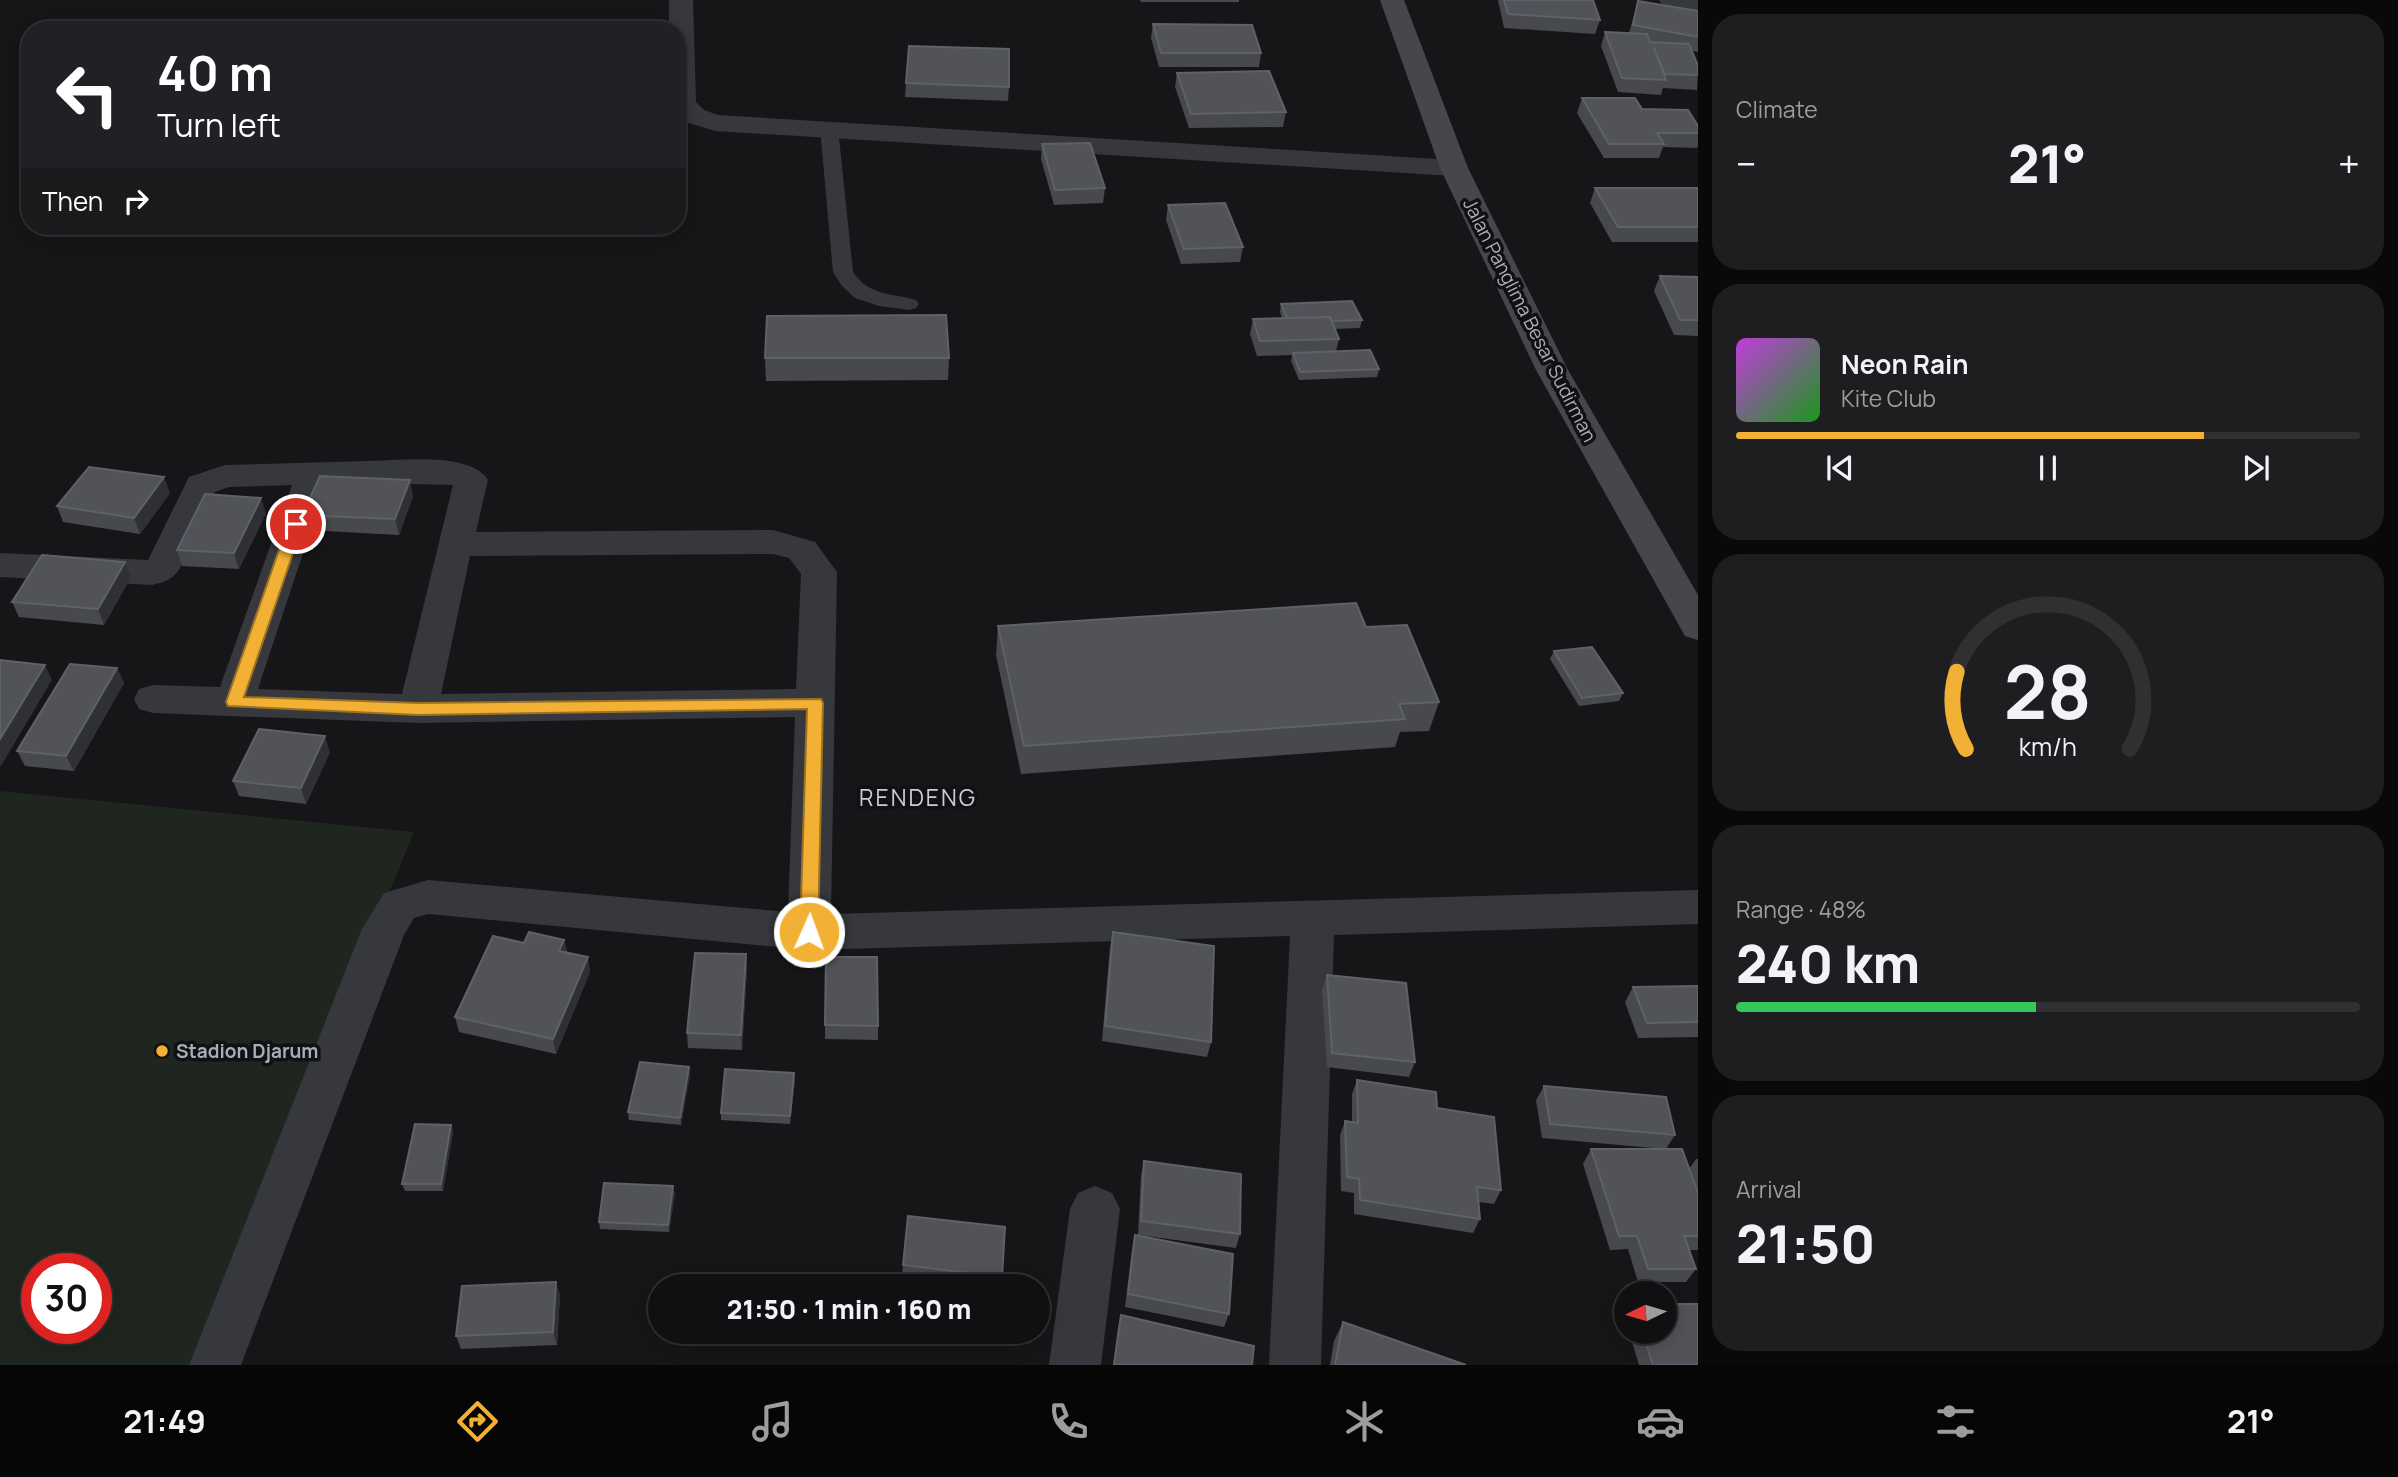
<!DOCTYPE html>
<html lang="en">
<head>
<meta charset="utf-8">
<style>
	:root { --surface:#101012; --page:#1e1e20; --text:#f1f3f6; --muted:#9c9d9f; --line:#303032; --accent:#f2b134 }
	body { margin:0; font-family:Manrope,sans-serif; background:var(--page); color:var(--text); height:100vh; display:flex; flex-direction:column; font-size:26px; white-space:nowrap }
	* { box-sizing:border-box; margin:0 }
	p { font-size:23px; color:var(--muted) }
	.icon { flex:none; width:38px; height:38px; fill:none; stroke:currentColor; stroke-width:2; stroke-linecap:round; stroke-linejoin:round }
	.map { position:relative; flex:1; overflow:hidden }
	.drawer { display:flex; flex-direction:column; gap:14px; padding:14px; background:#09090a; width:700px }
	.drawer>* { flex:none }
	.guide { position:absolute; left:21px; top:21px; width:665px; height:214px; border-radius:28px; box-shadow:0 4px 18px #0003,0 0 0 2px var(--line); background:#202124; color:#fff; overflow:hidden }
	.needle { width:46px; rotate:265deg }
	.tools { position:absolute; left:1614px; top:1281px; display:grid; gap:14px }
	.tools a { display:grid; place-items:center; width:63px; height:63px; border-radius:50%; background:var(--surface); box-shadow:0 4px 18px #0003,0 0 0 2px var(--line); font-size:35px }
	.speed { position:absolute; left:21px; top:1253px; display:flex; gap:14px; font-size:35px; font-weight:700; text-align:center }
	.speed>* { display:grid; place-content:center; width:91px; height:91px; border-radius:50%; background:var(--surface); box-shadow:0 4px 18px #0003,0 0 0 2px var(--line); line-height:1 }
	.speed .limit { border:10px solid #d22; background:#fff; color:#111 }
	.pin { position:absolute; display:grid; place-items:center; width:60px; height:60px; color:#fff; margin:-30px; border:4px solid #fff; border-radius:50%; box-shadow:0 2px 7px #0007 }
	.me { position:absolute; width:77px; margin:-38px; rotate:2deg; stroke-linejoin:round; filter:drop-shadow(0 0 5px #0008) }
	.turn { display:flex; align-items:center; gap:24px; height:147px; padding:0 21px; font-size:32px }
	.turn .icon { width:91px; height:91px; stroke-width:2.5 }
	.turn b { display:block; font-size:49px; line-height:60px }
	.then { display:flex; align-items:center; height:66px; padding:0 21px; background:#0003; gap:14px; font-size:26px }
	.big { font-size:52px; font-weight:800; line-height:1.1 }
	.drawer .card { flex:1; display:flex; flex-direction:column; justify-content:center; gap:10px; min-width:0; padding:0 24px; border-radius:28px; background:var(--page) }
	.drawer .dial { align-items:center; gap:0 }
	.dial svg { height:182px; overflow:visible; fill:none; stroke:var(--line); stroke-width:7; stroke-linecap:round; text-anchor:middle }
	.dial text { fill:var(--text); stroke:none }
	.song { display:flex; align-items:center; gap:21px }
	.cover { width:84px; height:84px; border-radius:10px; background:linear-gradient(135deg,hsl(290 70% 55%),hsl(120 70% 35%)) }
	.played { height:7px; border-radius:4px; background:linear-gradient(90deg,var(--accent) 75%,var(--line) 75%) }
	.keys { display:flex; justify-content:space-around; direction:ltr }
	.heat { display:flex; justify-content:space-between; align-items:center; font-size:38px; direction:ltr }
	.charge { height:10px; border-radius:5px; background:linear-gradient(90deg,#34c759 48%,var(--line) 0) }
	.trip { position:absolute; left:648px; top:1274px; width:402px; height:70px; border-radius:35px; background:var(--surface); box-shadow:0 4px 18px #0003,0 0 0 2px var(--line); font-weight:800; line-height:70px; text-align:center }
	.tab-bar { display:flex; height:112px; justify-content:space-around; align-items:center; background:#060607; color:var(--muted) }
	.tab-bar .icon { width:49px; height:49px }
	.tab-bar .on { color:var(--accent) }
	.tab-bar b { font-size:32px; color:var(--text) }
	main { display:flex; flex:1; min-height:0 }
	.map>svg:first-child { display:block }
	.green { fill:#1e261f; fill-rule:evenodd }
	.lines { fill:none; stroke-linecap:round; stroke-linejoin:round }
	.service { fill:#37383d; fill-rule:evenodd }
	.minor { fill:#37383d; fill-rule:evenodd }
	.secondary { fill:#45474d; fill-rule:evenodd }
	.wall { fill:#47494d }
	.shaded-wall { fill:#2f3033 }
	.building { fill:#525359; stroke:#5f6168; stroke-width:2 }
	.route { fill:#f2b134; stroke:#9d7322; stroke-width:2 }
	.poi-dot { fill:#f2b134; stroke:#111113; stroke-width:2.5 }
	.labels { text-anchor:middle; stroke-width:7; stroke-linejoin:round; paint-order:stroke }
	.street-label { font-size:19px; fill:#a8adb8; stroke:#111113 }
	.poi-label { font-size:19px; font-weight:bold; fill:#a8adb8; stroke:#111113; text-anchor:start }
	.quarter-label { font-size:23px; letter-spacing:2px; fill:#c9ccd4; stroke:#111113 }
</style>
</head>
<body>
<main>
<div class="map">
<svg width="1698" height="1365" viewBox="0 0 1698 1365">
	<rect width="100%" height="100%" fill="#161618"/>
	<!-- green -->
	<path class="green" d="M 0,791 L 414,832 L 196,1365 L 0,1365 ZM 37,1269 L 96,1269 L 96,1328 L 37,1328 Z"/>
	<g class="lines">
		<!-- service -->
		<path class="service" d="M 829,122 L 838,128 L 853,272 C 869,296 891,293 916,300 L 919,304 L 916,308 L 909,310 L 879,306 L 855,298 L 842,286 L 833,272 L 820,128 Z"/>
		<!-- minor -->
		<path class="minor" d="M 669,0 L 693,0 L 696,102 L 704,110 L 718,115 L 1454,160 L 1464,162 L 1468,168 L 1464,174 L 1454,176 L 715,131 L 686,122 L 677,113 L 677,30 L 669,30 Z
			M 1659,0 L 1698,0 L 1698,11 L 1662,5 Z
			M 367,461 C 398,461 470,451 488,480 L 476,532 L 773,530 L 815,542 L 837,572 L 831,914 L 1698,890 L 1698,924 L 1334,935 L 1321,1365 L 1269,1365 L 1290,936 L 809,950 L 428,914 L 414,918 L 404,935 L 241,1365 L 189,1365 L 362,929 L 384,893 L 428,880 L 788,912 L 795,717 L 418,723 L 153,713 L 139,709 L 134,699 L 139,689 L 153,685 L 220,687 L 292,485 L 229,487 L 215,492 L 180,568 C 173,579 165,582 152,585 L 0,577 L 0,553 L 148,560 L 189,477 L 225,465 ZM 367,483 L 453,485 L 402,694 L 258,689 L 326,484 ZM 773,554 L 789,558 L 801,574 L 796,689 L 441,694 L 470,556 Z
			M 1095,1186 L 1112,1193 L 1120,1209 L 1101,1365 L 1049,1365 L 1070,1209 L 1078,1193 Z"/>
		<!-- secondary -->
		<path class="secondary" d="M 1380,0 L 1404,0 L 1468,168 L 1568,370 L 1698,595 L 1698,640 L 1685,636 L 1536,370 L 1440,168 Z"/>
	</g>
	<!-- wall -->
	<path class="wall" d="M 1140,0 L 1239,0 L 1239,2 L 1141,2 Z
		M 1498,0 L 1593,0 L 1600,20 L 1595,34 L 1504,28 Z
		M 1638,1 L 1698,11 L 1698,52 L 1691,50 L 1698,66 L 1697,90 L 1663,88 L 1661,95 L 1618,92 L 1601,46 L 1605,32 L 1629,33 Z
		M 1153,24 L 1261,53 L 1259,67 L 1159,67 L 1151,38 Z
		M 1177,73 L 1286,112 L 1283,127 L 1189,128 L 1175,87 Z
		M 906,83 L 1009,87 L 1008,101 L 905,97 Z
		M 1582,98 L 1642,109 L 1698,126 L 1698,145 L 1697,148 L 1663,147 L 1659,158 L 1604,158 L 1577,113 Z
		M 1042,144 L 1105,188 L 1103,203 L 1054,205 L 1041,159 Z
		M 1595,188 L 1698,188 L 1698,242 L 1612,242 L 1590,203 Z
		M 1168,205 L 1243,247 L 1240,262 L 1181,264 L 1166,220 Z
		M 1660,276 L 1698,277 L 1698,336 L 1674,335 L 1654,291 Z
		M 1281,304 L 1362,320 L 1360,328 L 1334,329 L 1339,339 L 1336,351 L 1379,369 L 1377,377 L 1299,380 L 1291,361 L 1292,355 L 1257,356 L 1250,334 L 1253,319 L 1282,318 L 1280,312 Z
		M 765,358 L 949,358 L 948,380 L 766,381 Z
		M 170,493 L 140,534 L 63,522 L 57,506 Z
		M 413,496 L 399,535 L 307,530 L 302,515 Z
		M 266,513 L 239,569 L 182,566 L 177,550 Z
		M 125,562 L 131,577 L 104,625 L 19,617 L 12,602 Z
		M 998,626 L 1366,627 L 1439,702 L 1429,731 L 1400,732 L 1395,747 L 1021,774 L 996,655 Z
		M 1554,651 L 1623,693 L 1619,701 L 1579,706 L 1550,659 Z
		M 117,668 L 124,683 L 74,771 L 25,766 L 17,751 Z
		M 330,752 L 306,804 L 239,796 L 233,781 Z
		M 1113,932 L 1211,1042 L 1207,1057 L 1102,1041 L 1110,947 Z
		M 564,940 L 567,952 L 588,957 L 590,972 L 556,1054 L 459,1032 L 455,1017 L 524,943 Z
		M 746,954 L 747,969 L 742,1050 L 688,1048 L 687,1033 Z
		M 1327,975 L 1415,1062 L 1409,1077 L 1327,1067 L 1322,990 Z
		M 1698,986 L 1698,1037 L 1638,1038 L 1625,1002 L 1633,987 Z
		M 825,1025 L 878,1026 L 878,1040 L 825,1039 Z
		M 689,1067 L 690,1075 L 681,1125 L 629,1120 L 628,1112 Z
		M 795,1080 L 790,1124 L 721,1120 L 721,1113 Z
		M 1357,1080 L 1437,1108 L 1501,1190 L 1494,1204 L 1479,1202 L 1480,1219 L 1473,1233 L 1354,1214 L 1354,1193 L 1341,1191 L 1340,1135 L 1345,1121 L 1352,1122 L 1352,1094 Z
		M 1544,1086 L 1675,1135 L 1666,1149 L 1689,1169 L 1696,1159 L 1698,1159 L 1698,1250 L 1689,1250 L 1696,1269 L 1686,1282 L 1638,1282 L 1628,1249 L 1610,1250 L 1583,1164 L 1591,1149 L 1664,1149 L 1542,1138 L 1536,1100 Z
		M 451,1125 L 453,1132 L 443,1191 L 405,1191 L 402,1184 Z
		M 1144,1161 L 1240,1234 L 1236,1248 L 1138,1235 L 1141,1175 Z
		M 675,1193 L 669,1232 L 600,1229 L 599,1222 Z
		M 1135,1235 L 1229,1314 L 1224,1327 L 1125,1307 L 1132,1249 Z
		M 903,1265 L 1002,1277 L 1000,1286 L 966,1286 L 902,1279 Z
		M 560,1295 L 557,1345 L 461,1349 L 456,1336 Z
		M 1121,1315 L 1252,1365 L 1113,1365 L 1118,1328 Z
		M 1343,1322 L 1466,1365 L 1330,1365 L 1334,1341 Z
		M 1629,1332 L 1664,1332 L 1698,1365 L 1639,1365 Z"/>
	<!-- shaded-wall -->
	<path class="shaded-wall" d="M 164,477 L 170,493 L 140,534 L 134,518 Z
		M 410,480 L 413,496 L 399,535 L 395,519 Z
		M 261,498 L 266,513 L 239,569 L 234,553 Z
		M 125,562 L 131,577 L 104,625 L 98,609 Z
		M 45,665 L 52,680 L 1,766 L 0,764 L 0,739 Z
		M 117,668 L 124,683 L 74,771 L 66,756 Z
		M 325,736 L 330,752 L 306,804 L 301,788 Z
		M 564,940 L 567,955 L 559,951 Z
		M 746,954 L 747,969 L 742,1050 L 741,1035 Z
		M 588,957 L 590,972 L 556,1054 L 553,1039 Z
		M 689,1067 L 690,1075 L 681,1125 L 680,1118 Z
		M 794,1073 L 795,1080 L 790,1124 L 790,1116 Z
		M 451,1125 L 453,1132 L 443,1191 L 441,1184 Z
		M 673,1186 L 675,1193 L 669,1232 L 668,1225 Z
		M 556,1282 L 560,1295 L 557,1345 L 553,1332 Z"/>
	<!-- building -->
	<path class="building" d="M 1504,0 L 1593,0 L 1600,20 L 1508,14 Z
		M 1638,1 L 1698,11 L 1698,37 L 1633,25 Z
		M 1153,24 L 1252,25 L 1261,53 L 1161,53 Z
		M 1605,32 L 1647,34 L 1650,42 L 1689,44 L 1698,66 L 1698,75 L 1665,74 L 1654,48 L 1666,80 L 1622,78 Z
		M 909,46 L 1009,49 L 1009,87 L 906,83 Z
		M 1269,71 L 1286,112 L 1191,114 L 1177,73 Z
		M 1582,98 L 1635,98 L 1642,109 L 1688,110 L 1698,126 L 1698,133 L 1657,133 L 1664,144 L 1609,144 Z
		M 1090,143 L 1105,188 L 1055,190 L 1042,144 Z
		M 1595,188 L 1698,188 L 1698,227 L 1618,227 Z
		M 1225,203 L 1243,247 L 1184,249 L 1168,205 Z
		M 1660,276 L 1698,277 L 1698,320 L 1680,320 Z
		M 1352,301 L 1362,320 L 1331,321 L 1330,317 L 1287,318 L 1281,304 Z
		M 946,315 L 949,358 L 765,358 L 767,316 Z
		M 1330,317 L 1339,339 L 1260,341 L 1253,319 Z
		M 1370,350 L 1379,369 L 1300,372 L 1293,353 Z
		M 89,467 L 164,477 L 134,518 L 57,506 Z
		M 320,476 L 410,480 L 395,519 L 302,515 Z
		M 205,494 L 261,498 L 234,553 L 177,550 Z
		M 42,555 L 125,562 L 98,609 L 12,602 Z
		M 1356,603 L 1366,627 L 1407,625 L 1439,702 L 1399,704 L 1405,719 L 1024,746 L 998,626 Z
		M 1592,647 L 1623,693 L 1582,698 L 1554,651 Z
		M 0,660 L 45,665 L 0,739 Z
		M 70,664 L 117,668 L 66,756 L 17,751 Z
		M 259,729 L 325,736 L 301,788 L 233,781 Z
		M 529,932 L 564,940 L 559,951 L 588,957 L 553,1039 L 455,1017 L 493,936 L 524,943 Z
		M 1113,932 L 1214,946 L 1211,1042 L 1105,1026 Z
		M 695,953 L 746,954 L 741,1035 L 687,1033 Z
		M 826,957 L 877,957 L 878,1026 L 825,1025 Z
		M 1327,975 L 1406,983 L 1415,1062 L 1332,1053 Z
		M 1698,986 L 1698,1022 L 1647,1023 L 1633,987 Z
		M 640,1062 L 689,1067 L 680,1118 L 628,1112 Z
		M 725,1069 L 794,1073 L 790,1116 L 721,1113 Z
		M 1357,1080 L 1436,1092 L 1437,1108 L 1494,1117 L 1501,1190 L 1477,1187 L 1480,1219 L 1360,1200 L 1359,1179 L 1347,1177 L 1345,1121 L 1358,1123 Z
		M 1544,1086 L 1666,1097 L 1675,1135 L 1550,1124 Z
		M 415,1124 L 451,1125 L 441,1184 L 402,1184 Z
		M 1591,1149 L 1682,1149 L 1698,1193 L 1698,1236 L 1684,1236 L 1696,1269 L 1648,1269 L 1637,1236 L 1619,1236 Z
		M 1144,1161 L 1241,1174 L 1240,1234 L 1141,1221 Z
		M 604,1183 L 673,1186 L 668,1225 L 599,1222 Z
		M 908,1216 L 1005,1227 L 1002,1277 L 903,1265 Z
		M 1135,1235 L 1233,1254 L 1229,1314 L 1128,1294 Z
		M 556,1282 L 553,1332 L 456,1336 L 462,1286 Z
		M 1664,1304 L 1698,1304 L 1698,1365 L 1653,1365 L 1642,1332 L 1664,1332 Z
		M 1121,1315 L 1254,1346 L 1252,1365 L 1114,1365 Z
		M 1343,1322 L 1466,1365 L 1335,1365 Z"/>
	<!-- route -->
	<path class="route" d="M 296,519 L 303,524 L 244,697 L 418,703 L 821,699 L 823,703 L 818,932 L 816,937 L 809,939 L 803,937 L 800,932 L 807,709 L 418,715 L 228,706 L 226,702 L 288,524 Z"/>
	<!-- markers -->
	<circle class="poi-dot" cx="162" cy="1051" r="7"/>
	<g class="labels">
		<!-- street labels -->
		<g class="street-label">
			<text transform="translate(1530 320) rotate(63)" y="7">Jalan Panglima Besar Sudirman</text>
		</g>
		<!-- poi labels -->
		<g class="poi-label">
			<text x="176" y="1058">Stadion Djarum</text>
		</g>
		<!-- quarter labels -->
		<g class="quarter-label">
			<text x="918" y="806">RENDENG</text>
		</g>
	</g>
</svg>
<div class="tools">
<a><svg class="needle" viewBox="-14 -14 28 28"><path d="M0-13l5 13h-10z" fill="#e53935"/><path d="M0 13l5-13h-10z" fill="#9c9d9f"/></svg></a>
</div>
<div class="speed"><div class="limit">30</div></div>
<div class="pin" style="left:296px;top:524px;background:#d93025"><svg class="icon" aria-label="arrive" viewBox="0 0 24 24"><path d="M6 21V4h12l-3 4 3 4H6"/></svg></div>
<svg class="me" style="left:809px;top:932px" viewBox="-20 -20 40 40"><circle r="17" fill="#f2b134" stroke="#fff" stroke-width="3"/><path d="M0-11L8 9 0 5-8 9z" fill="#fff"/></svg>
<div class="trip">21:50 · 1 min · 160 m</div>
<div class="guide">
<div class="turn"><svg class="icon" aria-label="left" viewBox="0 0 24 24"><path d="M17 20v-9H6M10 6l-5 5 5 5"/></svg><div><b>40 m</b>Turn left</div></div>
<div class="then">Then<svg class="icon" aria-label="right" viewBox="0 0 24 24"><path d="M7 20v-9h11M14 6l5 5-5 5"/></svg></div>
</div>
</div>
<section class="drawer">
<div class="card"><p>Climate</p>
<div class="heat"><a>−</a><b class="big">21°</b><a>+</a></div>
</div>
<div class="card">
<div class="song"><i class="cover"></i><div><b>Neon Rain</b><p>Kite Club</p></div></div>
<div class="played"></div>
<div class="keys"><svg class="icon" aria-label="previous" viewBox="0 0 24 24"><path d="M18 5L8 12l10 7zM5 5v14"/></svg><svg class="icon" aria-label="pause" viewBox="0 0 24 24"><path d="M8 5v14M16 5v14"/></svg><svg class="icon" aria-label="next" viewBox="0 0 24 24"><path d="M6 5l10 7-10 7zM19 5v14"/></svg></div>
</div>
<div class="card dial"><svg viewBox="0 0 100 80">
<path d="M14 69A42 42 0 1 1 86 69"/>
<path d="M14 69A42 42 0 0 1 10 35" stroke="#f2b134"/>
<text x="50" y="56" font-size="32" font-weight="700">28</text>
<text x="50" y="72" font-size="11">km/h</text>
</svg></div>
<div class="card"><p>Range · 48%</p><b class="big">240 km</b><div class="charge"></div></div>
<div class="card"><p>Arrival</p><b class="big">21:50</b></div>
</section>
</main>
<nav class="tab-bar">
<b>21:49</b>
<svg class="icon on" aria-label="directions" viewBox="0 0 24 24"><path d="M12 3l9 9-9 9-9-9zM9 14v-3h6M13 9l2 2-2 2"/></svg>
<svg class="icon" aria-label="music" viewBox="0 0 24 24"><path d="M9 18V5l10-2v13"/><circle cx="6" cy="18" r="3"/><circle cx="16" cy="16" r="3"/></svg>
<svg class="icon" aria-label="phone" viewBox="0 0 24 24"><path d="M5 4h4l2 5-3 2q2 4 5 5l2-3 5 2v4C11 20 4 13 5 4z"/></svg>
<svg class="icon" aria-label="climate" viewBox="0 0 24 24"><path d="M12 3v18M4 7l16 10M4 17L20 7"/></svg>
<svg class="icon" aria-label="car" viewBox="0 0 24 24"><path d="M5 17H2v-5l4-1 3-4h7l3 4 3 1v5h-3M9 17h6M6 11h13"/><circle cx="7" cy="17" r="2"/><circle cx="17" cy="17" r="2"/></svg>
<svg class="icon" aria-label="filters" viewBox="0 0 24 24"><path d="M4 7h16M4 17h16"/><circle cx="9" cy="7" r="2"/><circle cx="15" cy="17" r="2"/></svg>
<b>21°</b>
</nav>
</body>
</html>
